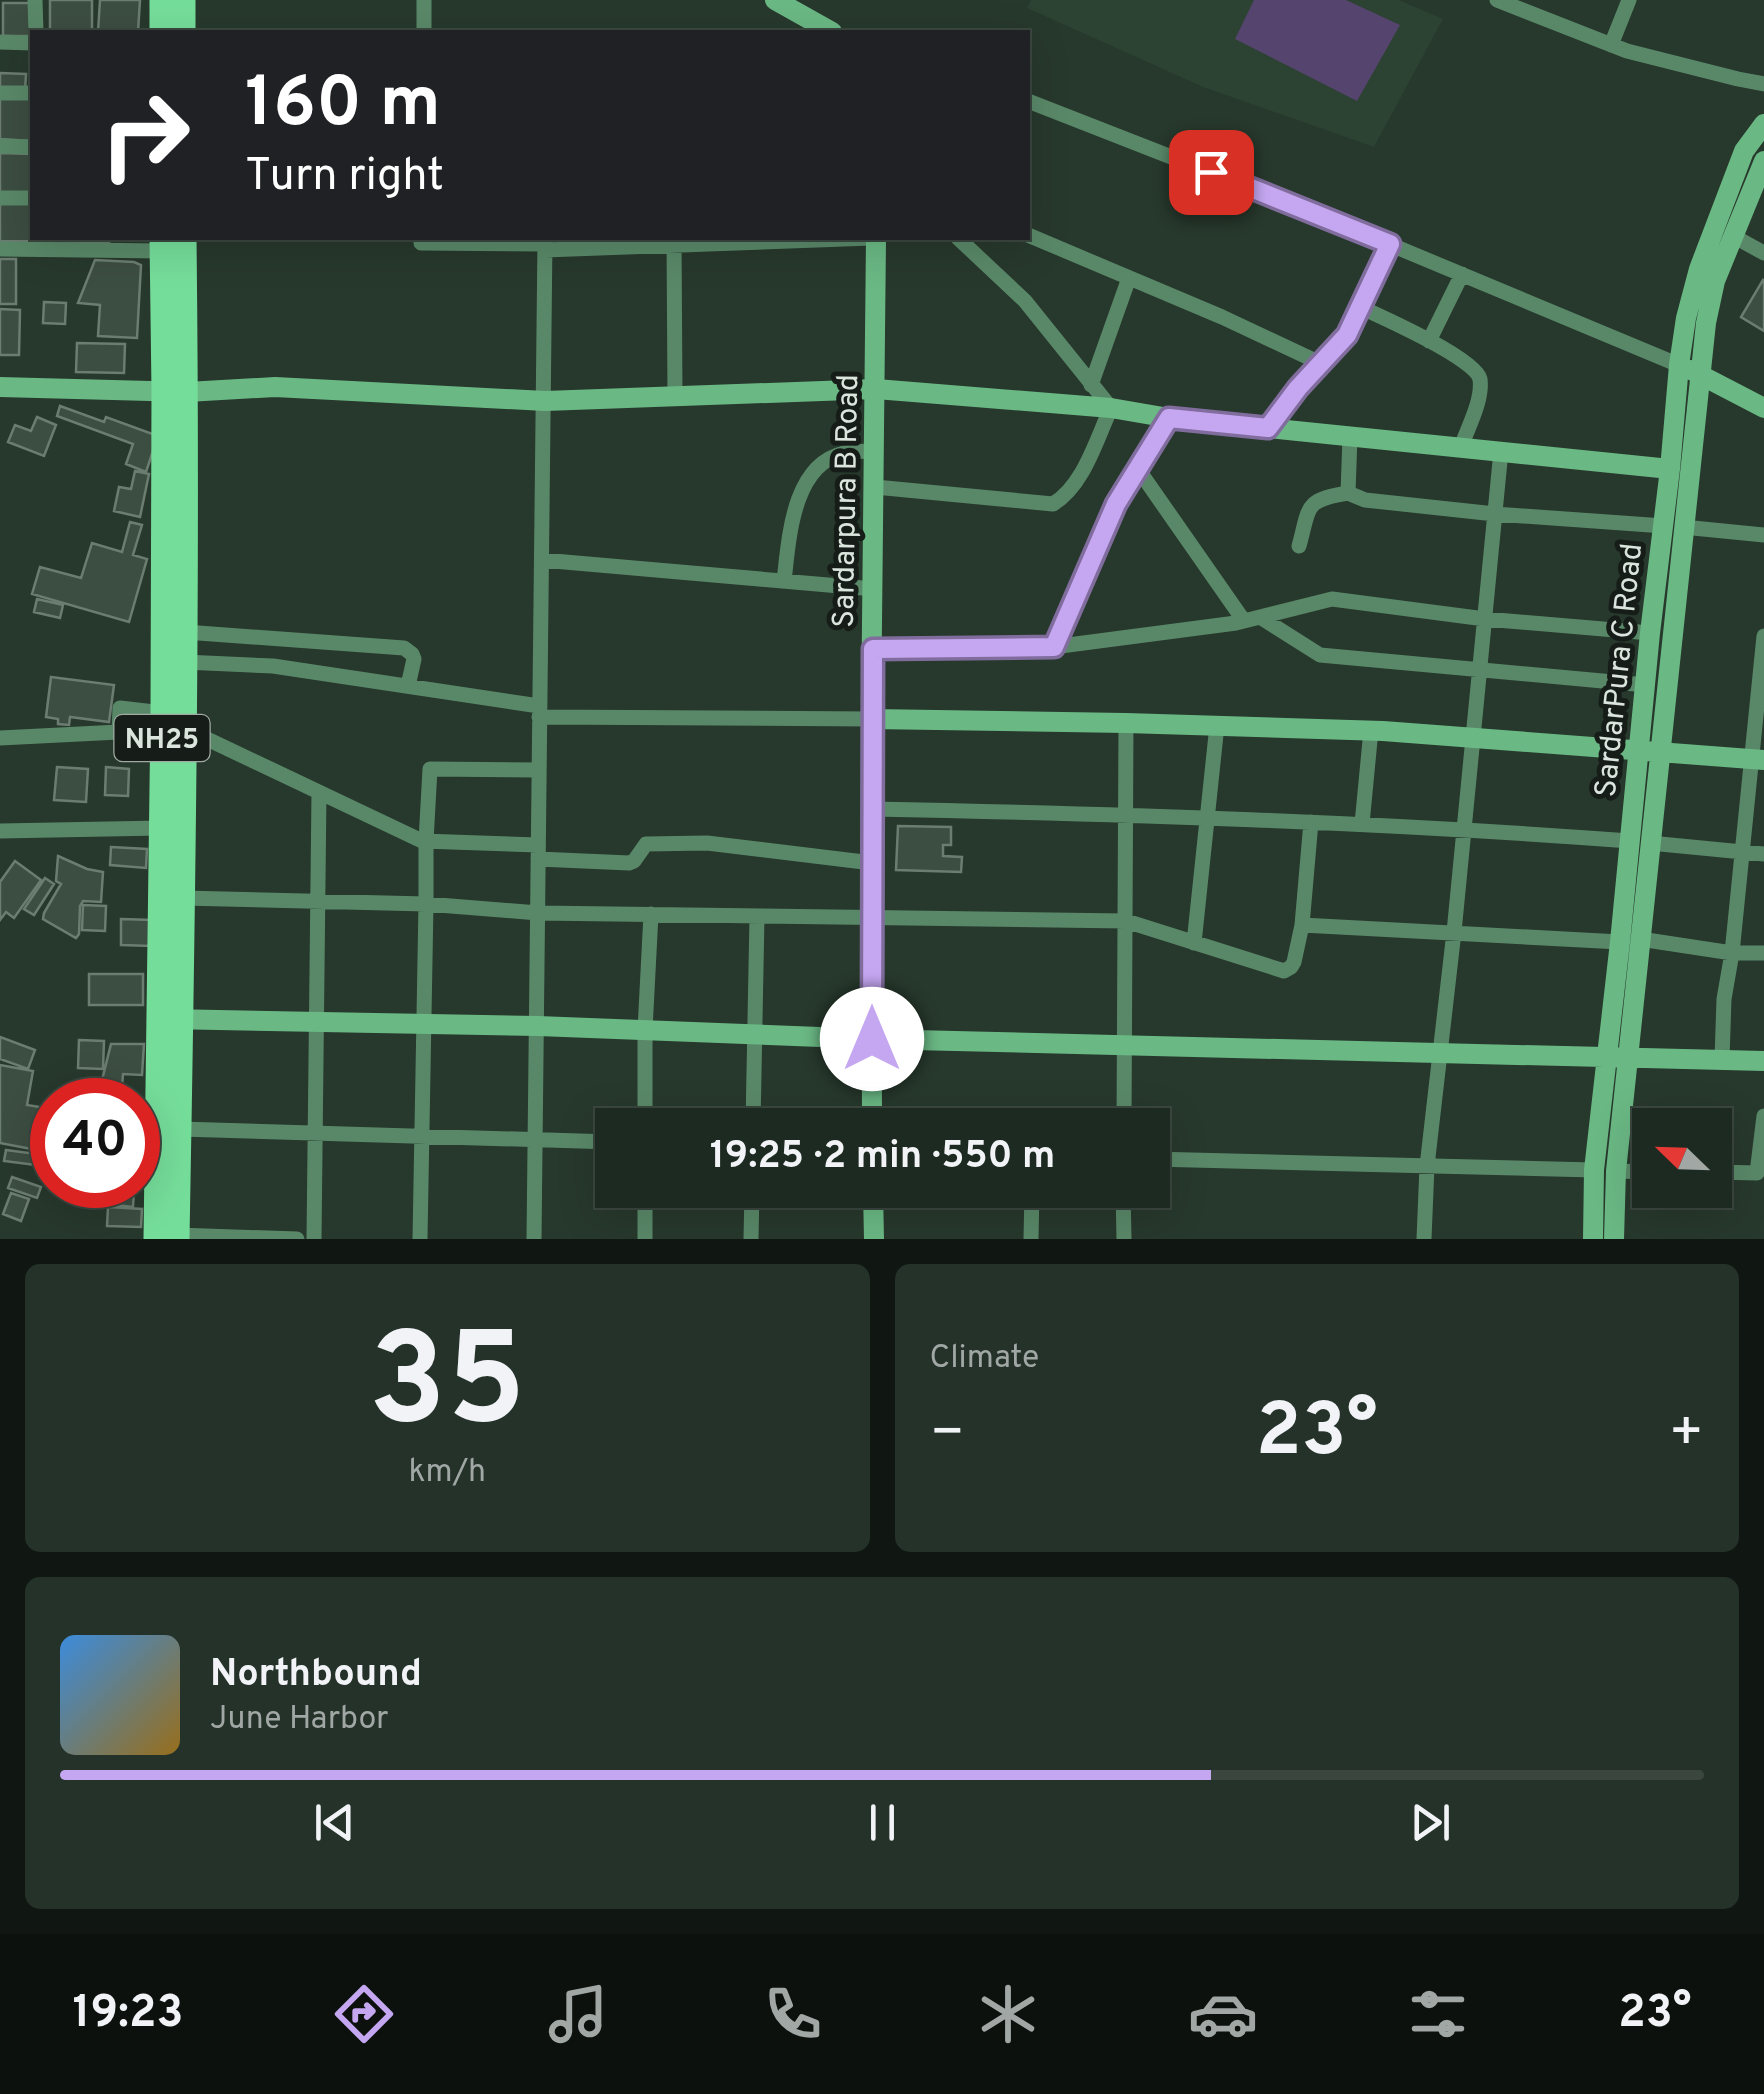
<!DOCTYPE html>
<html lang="en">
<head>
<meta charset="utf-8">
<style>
	:root { --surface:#1d2a21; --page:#25322a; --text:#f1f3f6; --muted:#a0a7a5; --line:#3b463f; --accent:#c5a7f1 }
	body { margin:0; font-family:Overpass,sans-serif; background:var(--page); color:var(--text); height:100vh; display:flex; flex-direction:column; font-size:38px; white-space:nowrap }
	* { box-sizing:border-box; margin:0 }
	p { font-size:32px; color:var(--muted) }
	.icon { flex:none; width:55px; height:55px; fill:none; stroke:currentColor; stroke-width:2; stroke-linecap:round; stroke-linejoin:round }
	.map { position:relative; height:1239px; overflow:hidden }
	.panel { display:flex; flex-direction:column; gap:25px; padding:25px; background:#101712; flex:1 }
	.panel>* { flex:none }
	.hud { position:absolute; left:30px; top:30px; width:1000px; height:210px; border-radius:0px; box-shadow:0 10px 40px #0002,0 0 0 2px var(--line); background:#202124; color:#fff; overflow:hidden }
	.needle { width:65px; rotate:293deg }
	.fabs { position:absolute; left:1632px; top:1108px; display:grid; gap:20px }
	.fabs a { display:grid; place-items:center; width:100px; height:100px; border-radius:0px; background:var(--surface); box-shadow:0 10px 40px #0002,0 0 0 2px var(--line); font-size:50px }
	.speed { position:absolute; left:30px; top:1078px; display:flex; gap:20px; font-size:50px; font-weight:700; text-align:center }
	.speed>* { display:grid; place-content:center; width:130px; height:130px; border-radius:50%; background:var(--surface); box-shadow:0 10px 40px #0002,0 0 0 2px var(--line); line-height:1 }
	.speed .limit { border:15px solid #d22; background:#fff; color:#111 }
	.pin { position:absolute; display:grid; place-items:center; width:85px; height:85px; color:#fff; margin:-42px; border-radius:20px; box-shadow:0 5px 15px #0006 }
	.me { position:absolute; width:110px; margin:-55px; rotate:0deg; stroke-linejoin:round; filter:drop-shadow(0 0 8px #0008) }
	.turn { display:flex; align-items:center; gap:35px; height:210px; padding:0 50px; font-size:45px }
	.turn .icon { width:130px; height:130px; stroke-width:2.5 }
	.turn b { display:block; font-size:70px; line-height:85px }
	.big { font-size:75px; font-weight:700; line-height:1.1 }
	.panel .widget { flex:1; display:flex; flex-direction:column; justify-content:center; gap:15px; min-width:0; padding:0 35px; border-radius:15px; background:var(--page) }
	.panel .dial { align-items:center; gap:0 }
	.dial b { font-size:130px; line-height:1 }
	.song { display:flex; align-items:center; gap:30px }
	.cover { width:120px; height:120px; border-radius:15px; background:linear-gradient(135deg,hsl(210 70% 55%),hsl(40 70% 35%)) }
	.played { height:10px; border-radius:5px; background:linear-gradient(90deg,var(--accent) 70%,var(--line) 70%) }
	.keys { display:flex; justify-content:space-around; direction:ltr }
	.heat { display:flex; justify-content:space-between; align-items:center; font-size:55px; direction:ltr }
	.panel .tiles { flex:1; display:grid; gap:25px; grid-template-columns:1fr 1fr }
	.widget:last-child { grid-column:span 2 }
	.trip { position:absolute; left:595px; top:1108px; width:575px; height:100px; border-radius:0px; background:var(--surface); box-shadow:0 10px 40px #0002,0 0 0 2px var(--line); font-weight:700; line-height:100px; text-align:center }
	.tabs { display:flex; height:160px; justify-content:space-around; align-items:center; background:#0c110d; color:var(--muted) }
	.tabs .icon { width:70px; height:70px }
	.tabs .current { color:var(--accent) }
	.tabs b { font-size:45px; color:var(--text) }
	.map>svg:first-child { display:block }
	.built { fill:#2c4232 }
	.green { fill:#55446d }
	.building { fill:#3c4d41; stroke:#6b7d70; stroke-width:2.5 }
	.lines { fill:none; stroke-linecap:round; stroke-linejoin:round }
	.street { stroke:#598868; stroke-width:15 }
	.secondary { stroke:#6ab884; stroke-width:20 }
	.primary { stroke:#75dd9a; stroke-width:25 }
	.route-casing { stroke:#806d9d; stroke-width:25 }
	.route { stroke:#c5a7f1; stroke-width:18 }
	.labels { text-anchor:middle; stroke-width:10; stroke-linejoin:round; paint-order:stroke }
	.shield { fill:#161d18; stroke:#a0a9a2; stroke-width:2.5 }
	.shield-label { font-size:28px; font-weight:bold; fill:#dbe5dd }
	.street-label { font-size:30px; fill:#dbe5dd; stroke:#161d18 }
</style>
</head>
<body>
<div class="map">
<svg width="1764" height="1239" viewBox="0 0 1764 1239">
	<rect width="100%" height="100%" fill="#27382c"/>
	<!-- built -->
	<path class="built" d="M 1031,0 L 1399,0 L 1443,19 L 1374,147 L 1203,87 L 1027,8 Z"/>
	<!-- green -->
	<path class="green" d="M 1254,0 L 1346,0 L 1400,25 L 1357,101 L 1235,39 Z"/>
	<!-- building -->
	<path class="building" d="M 50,0 L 92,0 L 92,32 L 50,32 Z
		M 100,0 L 140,0 L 138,32 L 98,32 Z
		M 3,3 L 30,3 L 31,36 L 3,36 Z
		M 0,73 L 26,74 L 25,91 L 0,90 Z
		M 0,96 L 32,98 L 32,141 L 0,139 Z
		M 0,153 L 32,154 L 32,195 L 0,193 Z
		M 0,202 L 32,202 L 32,238 L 109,238 L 109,242 L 0,241 Z
		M 0,259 L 16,259 L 16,304 L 0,304 Z
		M 95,260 L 134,262 L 141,265 L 137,338 L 98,336 L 100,305 L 78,303 Z
		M 1763,280 L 1764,281 L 1764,331 L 1741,317 Z
		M 44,302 L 66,303 L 65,324 L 43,323 Z
		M 0,309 L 20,310 L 19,355 L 0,355 Z
		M 77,343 L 125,344 L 124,373 L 76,372 Z
		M 60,406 L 104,422 L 106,417 L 158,436 L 146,472 L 126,464 L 133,444 L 57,416 Z
		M 37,417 L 56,425 L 44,456 L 8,442 L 15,425 L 31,431 Z
		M 135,471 L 149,474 L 140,517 L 114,511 L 119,487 L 131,489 Z
		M 130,522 L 142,525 L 133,555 L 147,559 L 129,622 L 32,594 L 40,567 L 81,578 L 92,543 L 122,552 Z
		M 37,599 L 63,605 L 60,618 L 34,612 Z
		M 51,677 L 114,685 L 109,722 L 70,717 L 69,725 L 58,724 L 58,719 L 46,717 Z
		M 57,767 L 88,769 L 86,802 L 54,800 Z
		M 106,767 L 129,769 L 128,796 L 105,795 Z
		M 898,826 L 951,827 L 951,845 L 943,845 L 943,856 L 962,857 L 961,872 L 896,870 Z
		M 111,847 L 147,849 L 146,868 L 110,865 Z
		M 58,856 L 87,869 L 103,872 L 101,902 L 83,901 L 80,906 L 79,934 L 76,938 L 43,919 L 44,913 L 61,884 L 56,881 Z
		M 15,861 L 41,880 L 14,918 L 6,912 L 0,920 L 0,882 Z
		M 45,878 L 54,884 L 34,915 L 24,909 Z
		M 83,905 L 106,906 L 105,931 L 82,930 Z
		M 121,919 L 152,920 L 152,946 L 121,945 Z
		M 89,974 L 143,974 L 143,1005 L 89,1005 Z
		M 0,1037 L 35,1050 L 28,1069 L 0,1059 Z
		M 79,1040 L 104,1041 L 103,1069 L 78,1068 Z
		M 111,1044 L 144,1044 L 142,1075 L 123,1074 L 121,1100 L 97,1100 Z
		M 0,1065 L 33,1071 L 27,1105 L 52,1109 L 52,1153 L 0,1143 Z
		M 6,1150 L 52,1156 L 52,1167 L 4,1161 Z
		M 12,1177 L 41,1187 L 37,1198 L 8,1188 Z
		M 118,1188 L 134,1190 L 133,1207 L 116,1205 Z
		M 11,1193 L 29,1199 L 21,1221 L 3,1214 Z
		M 108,1207 L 142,1209 L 141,1227 L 107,1226 Z"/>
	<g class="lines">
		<!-- street -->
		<path class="street" d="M 35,0 L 36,32
			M 424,0 L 424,32
			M 1497,0 L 1627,51 L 1738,79 L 1764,84
			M 0,42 L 32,43
			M 1611,45 L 1629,0
			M 0,93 L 32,93
			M 1028,101 L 1317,214 L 1679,365
			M 0,146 L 32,147
			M 0,198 L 32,198
			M 1028,235 L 1222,317 L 1320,363
			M 1733,236 L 1764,253
			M 421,238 L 421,243 L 545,244
			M 674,238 L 675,396
			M 0,249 L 162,251
			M 545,250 L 872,238
			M 1360,307 C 1382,317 1476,359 1480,379 C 1483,400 1468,427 1461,447
			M 1429,341 L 1462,274
			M 1091,385 L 1129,278
			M 1268,428 L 1298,388 L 1353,327 L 1390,244
			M 1350,436 L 1348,493 L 1365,500 L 1495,514 L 1664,526
			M 1138,469 L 1244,621
			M 875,487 L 1053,504 C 1084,485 1096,440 1111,408 L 1025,301 L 958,238
			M 1683,527 L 1764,535
			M 1299,546 C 1310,506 1304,500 1348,493
			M 542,560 L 874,589
			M 784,581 C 789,539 792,465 844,453 C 854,451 865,451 875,451
			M 1260,617 L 1320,655 L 1646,685
			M 185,632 L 404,648 L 412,654 L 414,659 L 408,686
			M 1053,647 L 1116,504 L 1169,418
			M 873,649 L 1053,647 L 1236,623 L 1332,599 L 1485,619 L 1650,633
			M 184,662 L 273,666 L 539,706
			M 539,717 L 871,719
			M 184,728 L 422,841 L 538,845
			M 0,738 L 119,732 L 120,708 L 163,713
			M 872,809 C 1125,814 1377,822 1630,841
			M 1362,824 L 1371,730
			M 0,831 L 161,828
			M 1650,843 L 1764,854
			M 538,859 L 629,863 L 634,861 L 646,844 L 707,843 L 872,863
			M 182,898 L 426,904 L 426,841 L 430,769 L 539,770
			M 1302,925 L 1620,942
			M 1640,939 L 1732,953 L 1764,953
			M 1194,943 L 1217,725
			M 1722,1059 L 1724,999 L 1732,953 L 1764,636
			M 645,1125 L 645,1030 L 651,914
			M 753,1125 L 757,916
			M 1124,1125 L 1126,723
			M 180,1129 L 612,1142
			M 1152,1159 L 1594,1170
			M 1616,1171 L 1650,1172
			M 1715,1172 L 1757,1173 L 1764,1116
			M 1123,1190 L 1124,1239
			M 177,1235 L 297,1239
			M 314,1239 L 319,792
			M 420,1239 L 426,904 L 538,913 L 1126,921 L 1284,971 L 1291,967 L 1294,962 L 1302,925 L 1311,822
			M 534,1239 L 545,238
			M 645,1239 L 645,1190
			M 751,1239 L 752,1190
			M 1031,1239 L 1032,1190
			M 1424,1239 L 1427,1166 L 1454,932 L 1501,451"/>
		<!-- secondary -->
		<path class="secondary" d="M 775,0 L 832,32
			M 1691,370 L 1764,408
			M 0,387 L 187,392 L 275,387 L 545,401 L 876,389 L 1111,408 L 1169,418 L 1670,469
			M 871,719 L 1126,723 L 1383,731 L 1764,760
			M 167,1019 L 538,1026 L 871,1039 L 1764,1061
			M 872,1125 L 871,719 L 876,238
			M 873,1190 L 874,1239
			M 1593,1239 L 1594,1170 L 1620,942 L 1650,633 L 1670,469 L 1679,365 L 1686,318 L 1699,269 L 1744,151 L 1764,124
			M 1614,1239 L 1616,1171 L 1706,323 L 1715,281 L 1764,161"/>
		<!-- primary -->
		<path class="primary" d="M 162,32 L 162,0
			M 183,32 L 183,0
			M 156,1239 L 163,713 L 164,391 L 162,238
			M 177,1239 C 183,905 188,571 184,238"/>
	</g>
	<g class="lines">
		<defs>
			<path id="route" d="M 872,1039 L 873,649 L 1054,647 L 1116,504 L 1169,418 L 1268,428 L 1298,388 L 1347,335 L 1390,244 L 1211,172"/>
		</defs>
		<!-- route casing -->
		<use href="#route" class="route-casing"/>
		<!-- route -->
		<use href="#route" class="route"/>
	</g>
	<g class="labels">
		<!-- shield labels -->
		<rect class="shield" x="114.5" y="715" width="95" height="46" rx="8"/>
		<g class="shield-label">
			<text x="162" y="748">NH25</text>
		</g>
		<!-- street labels -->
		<g class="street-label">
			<text transform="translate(845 501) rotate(-89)" y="10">Sardarpura B Road</text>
			<text transform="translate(1618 670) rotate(-84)" y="10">SardarPura C Road</text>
		</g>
	</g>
</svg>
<div class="fabs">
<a><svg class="needle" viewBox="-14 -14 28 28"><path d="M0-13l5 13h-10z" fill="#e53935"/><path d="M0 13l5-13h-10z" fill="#a0a7a5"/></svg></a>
</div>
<div class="speed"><div class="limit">40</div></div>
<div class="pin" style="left:1211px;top:172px;background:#d93025"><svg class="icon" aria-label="arrive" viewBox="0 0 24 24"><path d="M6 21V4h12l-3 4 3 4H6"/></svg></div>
<svg class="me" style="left:872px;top:1039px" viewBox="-20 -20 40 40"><circle r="19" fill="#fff"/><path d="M0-13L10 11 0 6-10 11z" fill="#c5a7f1"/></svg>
<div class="trip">19:25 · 2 min · 550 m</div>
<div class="hud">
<div class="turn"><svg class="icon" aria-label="right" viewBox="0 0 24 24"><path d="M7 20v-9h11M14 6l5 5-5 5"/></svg><div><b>160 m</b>Turn right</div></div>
</div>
</div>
<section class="panel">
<div class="tiles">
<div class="widget dial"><b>35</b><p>km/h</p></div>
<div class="widget"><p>Climate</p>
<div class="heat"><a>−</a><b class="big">23°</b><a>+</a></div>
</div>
<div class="widget">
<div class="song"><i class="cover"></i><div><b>Northbound</b><p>June Harbor</p></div></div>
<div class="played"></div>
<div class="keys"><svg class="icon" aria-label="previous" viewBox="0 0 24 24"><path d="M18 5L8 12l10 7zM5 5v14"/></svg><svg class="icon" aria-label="pause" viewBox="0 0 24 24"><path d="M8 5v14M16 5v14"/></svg><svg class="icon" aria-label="next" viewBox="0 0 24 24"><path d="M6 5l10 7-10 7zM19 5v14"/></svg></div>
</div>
</div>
</section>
<nav class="tabs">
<b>19:23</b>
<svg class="icon current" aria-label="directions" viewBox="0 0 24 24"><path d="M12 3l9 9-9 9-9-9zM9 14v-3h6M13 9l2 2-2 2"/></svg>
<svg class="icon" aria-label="music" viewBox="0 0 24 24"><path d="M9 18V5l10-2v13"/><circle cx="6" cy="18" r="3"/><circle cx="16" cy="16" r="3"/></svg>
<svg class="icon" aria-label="phone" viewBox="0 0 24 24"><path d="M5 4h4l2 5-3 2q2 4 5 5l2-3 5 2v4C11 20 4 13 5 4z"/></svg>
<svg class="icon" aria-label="climate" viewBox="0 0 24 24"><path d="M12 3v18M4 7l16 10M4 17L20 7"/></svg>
<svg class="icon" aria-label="car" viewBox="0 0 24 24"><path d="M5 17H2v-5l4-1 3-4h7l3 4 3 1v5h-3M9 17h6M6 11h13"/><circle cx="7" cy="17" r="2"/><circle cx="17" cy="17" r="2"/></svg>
<svg class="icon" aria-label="filters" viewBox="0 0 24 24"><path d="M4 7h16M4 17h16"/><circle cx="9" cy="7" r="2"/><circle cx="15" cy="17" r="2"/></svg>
<b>23°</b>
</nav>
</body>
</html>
